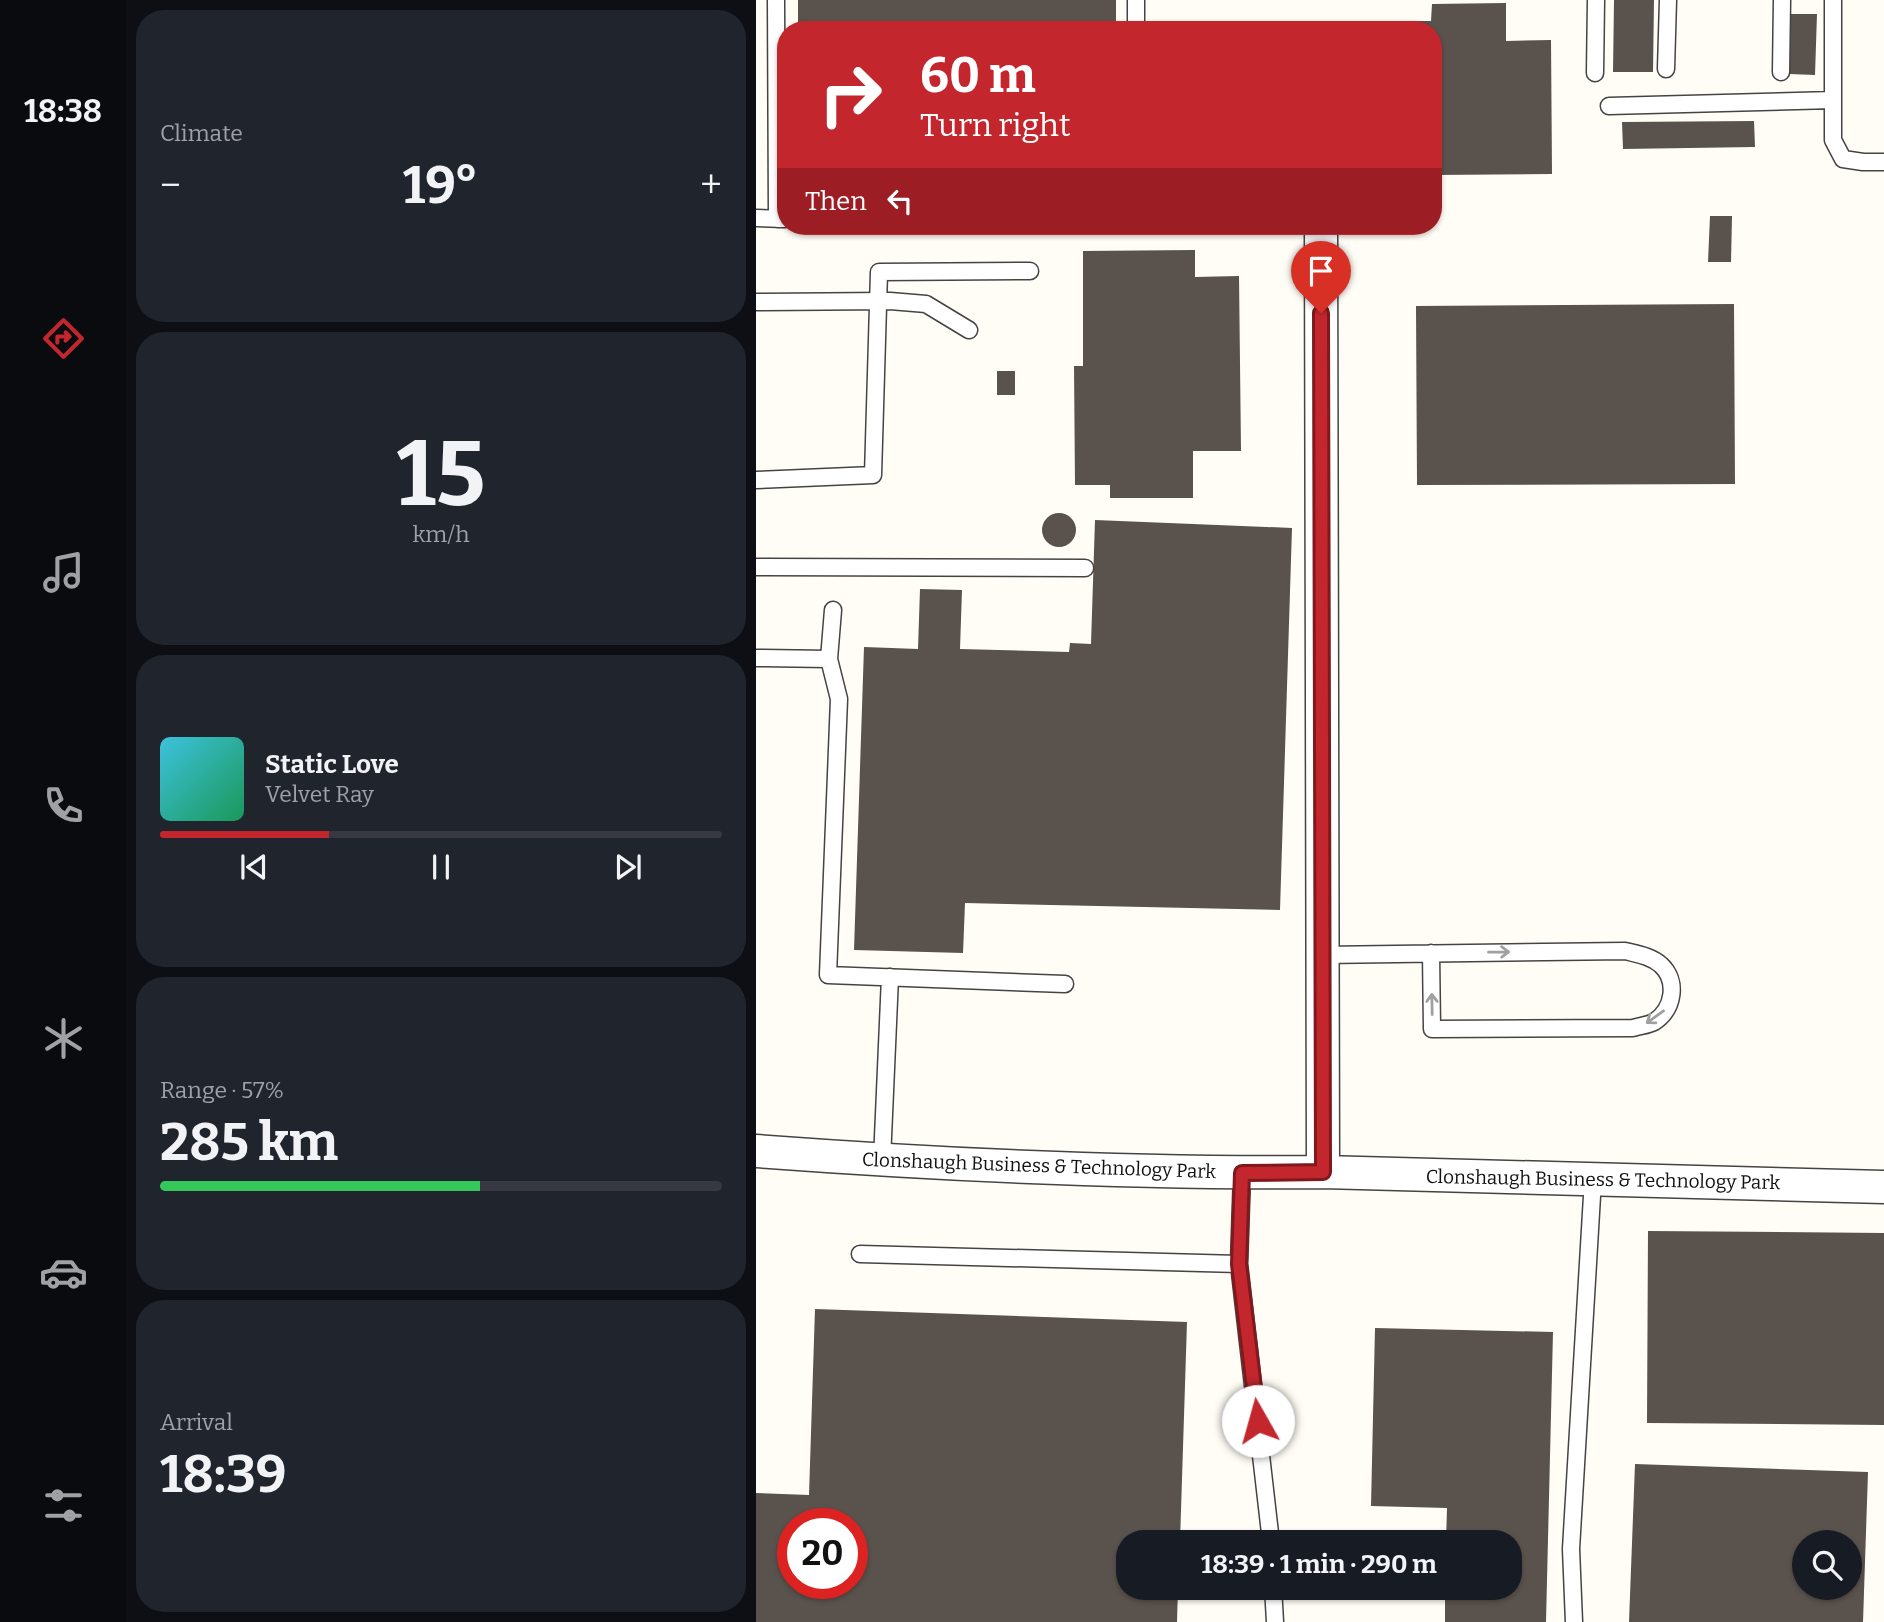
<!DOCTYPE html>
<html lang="en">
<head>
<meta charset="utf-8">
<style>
	:root { --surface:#171b24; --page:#20242c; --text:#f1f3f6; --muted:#9ea1a6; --line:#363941; --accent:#c4262e }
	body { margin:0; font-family:Bitter,serif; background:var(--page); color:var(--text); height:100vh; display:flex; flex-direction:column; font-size:26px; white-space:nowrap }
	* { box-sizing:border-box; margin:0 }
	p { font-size:23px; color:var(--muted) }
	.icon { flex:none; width:38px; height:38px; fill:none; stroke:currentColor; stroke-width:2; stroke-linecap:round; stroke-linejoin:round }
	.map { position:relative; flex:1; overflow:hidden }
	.side { display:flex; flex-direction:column; gap:10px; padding:10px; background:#0d0f14; width:630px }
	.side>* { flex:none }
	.top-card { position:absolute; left:21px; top:21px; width:665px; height:214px; border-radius:28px; box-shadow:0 2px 5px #0004; background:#c4262e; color:#fff; overflow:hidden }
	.tools { position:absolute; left:1036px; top:1530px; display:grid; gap:14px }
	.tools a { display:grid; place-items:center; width:70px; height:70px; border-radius:50%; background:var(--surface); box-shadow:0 2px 5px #0004; font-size:35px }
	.speed { position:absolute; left:21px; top:1508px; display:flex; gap:14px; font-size:35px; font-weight:700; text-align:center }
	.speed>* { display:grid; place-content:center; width:91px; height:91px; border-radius:50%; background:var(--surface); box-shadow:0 2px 5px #0004; line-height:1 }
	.speed .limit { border:10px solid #d22; background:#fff; color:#111 }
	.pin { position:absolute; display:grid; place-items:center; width:60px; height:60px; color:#fff; margin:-72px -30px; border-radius:50% 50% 50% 0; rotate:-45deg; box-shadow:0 0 7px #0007 }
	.pin .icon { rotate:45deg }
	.me { position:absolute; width:77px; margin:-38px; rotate:353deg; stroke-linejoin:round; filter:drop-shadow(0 0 5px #0008) }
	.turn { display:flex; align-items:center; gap:24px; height:147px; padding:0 28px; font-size:32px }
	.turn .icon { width:91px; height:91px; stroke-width:2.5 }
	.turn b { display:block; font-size:49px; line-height:60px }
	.then { display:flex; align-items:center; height:66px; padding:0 28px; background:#0003; gap:14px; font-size:26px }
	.big { font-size:52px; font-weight:700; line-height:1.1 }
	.side .card { flex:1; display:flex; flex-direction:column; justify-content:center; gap:10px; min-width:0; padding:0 24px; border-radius:28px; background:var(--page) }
	.side .dial { align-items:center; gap:0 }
	.dial b { font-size:91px; line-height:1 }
	.song { display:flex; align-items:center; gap:21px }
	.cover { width:84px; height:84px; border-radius:10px; background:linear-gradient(135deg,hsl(190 70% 55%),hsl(150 70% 35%)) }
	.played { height:7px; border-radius:4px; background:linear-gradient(90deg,var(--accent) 30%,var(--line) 30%) }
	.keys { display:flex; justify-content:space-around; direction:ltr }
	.heat { display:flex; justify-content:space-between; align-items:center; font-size:38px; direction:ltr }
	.charge { height:10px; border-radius:5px; background:linear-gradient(90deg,#34c759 57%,var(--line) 0) }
	.trip { position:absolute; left:360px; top:1530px; width:406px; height:70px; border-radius:28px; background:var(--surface); box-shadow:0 2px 5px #0004; font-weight:700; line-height:70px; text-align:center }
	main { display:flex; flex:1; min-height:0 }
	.menu { display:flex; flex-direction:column; width:126px; justify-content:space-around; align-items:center; background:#090b0e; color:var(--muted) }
	.menu .icon { width:49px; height:49px }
	.menu .selected { color:var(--accent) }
	.menu b { font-size:32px; color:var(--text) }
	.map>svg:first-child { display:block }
	.building { fill:#5a524d; fill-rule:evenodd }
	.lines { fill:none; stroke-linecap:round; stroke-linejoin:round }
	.service-casing { stroke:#444; stroke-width:19 }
	.minor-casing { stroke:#444; stroke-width:35 }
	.service { stroke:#fff; stroke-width:16 }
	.minor { stroke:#fff; stroke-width:32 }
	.oneway { stroke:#a0a0a0 }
	.route-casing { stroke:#7f191e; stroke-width:18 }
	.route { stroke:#c4262e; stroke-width:12 }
	.labels { text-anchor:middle; stroke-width:7; stroke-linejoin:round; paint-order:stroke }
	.street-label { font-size:19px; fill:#111; stroke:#fff }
</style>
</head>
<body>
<main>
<nav class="menu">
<b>18:38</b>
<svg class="icon selected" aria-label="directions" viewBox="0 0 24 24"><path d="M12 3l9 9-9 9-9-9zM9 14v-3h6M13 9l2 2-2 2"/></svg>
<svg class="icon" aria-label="music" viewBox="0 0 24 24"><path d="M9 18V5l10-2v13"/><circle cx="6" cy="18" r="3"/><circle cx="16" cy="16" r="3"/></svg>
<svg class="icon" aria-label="phone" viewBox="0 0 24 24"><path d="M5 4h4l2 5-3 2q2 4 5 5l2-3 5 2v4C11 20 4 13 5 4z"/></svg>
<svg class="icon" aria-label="climate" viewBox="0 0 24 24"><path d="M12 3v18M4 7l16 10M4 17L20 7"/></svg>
<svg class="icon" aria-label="car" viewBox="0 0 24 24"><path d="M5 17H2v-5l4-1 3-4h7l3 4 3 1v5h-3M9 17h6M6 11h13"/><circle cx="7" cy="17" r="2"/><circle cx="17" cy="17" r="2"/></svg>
<svg class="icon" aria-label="filters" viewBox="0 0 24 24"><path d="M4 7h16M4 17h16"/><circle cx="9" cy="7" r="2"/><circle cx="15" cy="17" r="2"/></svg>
</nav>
<section class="side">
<div class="card"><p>Climate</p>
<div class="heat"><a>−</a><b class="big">19°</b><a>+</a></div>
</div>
<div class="card dial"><b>15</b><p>km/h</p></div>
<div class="card">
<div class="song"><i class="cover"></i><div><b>Static Love</b><p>Velvet Ray</p></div></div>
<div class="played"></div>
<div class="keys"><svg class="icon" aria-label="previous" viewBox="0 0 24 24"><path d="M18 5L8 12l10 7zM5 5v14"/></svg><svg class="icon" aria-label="pause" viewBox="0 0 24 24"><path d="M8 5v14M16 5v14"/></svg><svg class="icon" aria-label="next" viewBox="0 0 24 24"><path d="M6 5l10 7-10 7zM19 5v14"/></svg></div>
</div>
<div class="card"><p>Range · 57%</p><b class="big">285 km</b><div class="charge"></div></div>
<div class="card"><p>Arrival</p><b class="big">18:39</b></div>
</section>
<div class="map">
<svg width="1128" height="1622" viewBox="0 0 1128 1622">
	<rect width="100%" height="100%" fill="#fffdf5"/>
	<!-- building -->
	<path class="building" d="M 42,0 L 360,0 L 360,30 L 42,30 Z
		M 858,0 L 898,0 L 897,72 L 857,72 Z
		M 750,3 L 750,41 L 795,40 L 796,174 L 677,175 L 677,30 L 631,30 L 631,21 L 675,21 L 676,4 Z
		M 1035,14 L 1061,14 L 1059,75 L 1033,74 Z
		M 998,121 L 999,147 L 867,149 L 866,122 Z
		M 954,216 L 976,216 L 975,262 L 952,262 Z
		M 439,250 L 439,277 L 483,276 L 485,451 L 437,451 L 437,498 L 354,498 L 354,485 L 319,485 L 318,366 L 327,366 L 327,251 Z
		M 978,304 L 979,484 L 661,485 L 660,306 Z
		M 241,371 L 259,371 L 259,395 L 241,395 Z
		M286 530a17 17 0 1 1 34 0a17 17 0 1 1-34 0Z
		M 339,520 L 536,528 L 524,910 L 209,903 L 207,953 L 98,950 L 108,647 L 162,649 L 164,589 L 206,590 L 204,649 L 313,652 L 314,643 L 335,644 Z
		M 892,1231 L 1128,1233 L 1128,1425 L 891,1423 Z
		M 59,1309 L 431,1322 L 424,1542 L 373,1542 L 373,1587 L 422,1587 L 421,1622 L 0,1622 L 0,1493 L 53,1495 ZM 37,1524 L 96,1524 L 96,1584 L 37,1584 Z
		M 619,1328 L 797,1332 L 790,1622 L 689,1622 L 689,1587 L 754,1587 L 754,1542 L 690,1542 L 691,1508 L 615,1506 Z
		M 879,1464 L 1112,1472 L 1107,1622 L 873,1622 ZM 1048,1542 L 1094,1542 L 1094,1587 L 1048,1587 Z"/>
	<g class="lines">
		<defs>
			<path id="service" d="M 20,0 L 21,219
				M 1077,0 L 1077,140 L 1087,159 L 1107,162 L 1128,162
				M 380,30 L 380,0
				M 910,69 L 912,0
				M 1025,72 L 1026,0
				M 839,73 L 840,0
				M 853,106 L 1077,100
				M 0,218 L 29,219
				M 0,302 L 134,301 L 170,304 L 213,330
				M 0,480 L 117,475 L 123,272 L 274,271
				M 0,567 L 329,568
				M 77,610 L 73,659 L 83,699 L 72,975 L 309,984
				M 0,658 L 73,659
				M 566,955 L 869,951 C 881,954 895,956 905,965 C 922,981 918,1009 898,1022 C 893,1025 883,1026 877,1028 L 676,1029 L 675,953
				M 126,1160 L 134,977
				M 486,1173 L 483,1264 L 515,1542
				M 104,1254 L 483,1264
				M 517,1587 L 519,1622
				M 818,1622 L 815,1549 L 837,1179"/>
			<path id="minor" d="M 565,226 L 567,1172
				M 0,1151 C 188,1165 378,1174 567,1172 L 1128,1187"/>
		</defs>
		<!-- service casing -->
		<use href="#service" class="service-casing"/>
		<!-- minor casing -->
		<use href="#minor" class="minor-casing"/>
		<!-- service -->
		<use href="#service" class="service"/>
		<!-- minor -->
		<use href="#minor" class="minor"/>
	</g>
	<!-- one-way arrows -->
	<defs><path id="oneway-shaft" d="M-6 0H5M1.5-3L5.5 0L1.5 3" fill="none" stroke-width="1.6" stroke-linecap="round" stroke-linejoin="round" transform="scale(1.75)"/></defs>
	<g class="oneway">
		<use href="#oneway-shaft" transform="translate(743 952) rotate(-1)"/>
		<use href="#oneway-shaft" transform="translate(676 1004) rotate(-91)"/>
		<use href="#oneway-shaft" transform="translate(899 1017) rotate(144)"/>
	</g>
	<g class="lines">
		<defs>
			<path id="route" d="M 502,1421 L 483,1264 L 486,1173 L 567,1172 L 565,313"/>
		</defs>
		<!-- route casing -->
		<use href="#route" class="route-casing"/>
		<!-- route -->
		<use href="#route" class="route"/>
	</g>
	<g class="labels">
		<!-- street labels -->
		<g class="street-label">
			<text transform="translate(283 1165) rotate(2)" y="7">Clonshaugh Business &amp; Technology Park</text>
			<text transform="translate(847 1179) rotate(1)" y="7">Clonshaugh Business &amp; Technology Park</text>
		</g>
	</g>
</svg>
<div class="tools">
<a><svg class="icon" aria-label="search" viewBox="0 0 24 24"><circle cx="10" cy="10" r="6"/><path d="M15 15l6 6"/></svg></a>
</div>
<div class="speed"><div class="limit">20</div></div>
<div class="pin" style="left:565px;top:313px;background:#d93025"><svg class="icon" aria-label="arrive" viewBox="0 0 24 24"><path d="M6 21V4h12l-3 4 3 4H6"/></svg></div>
<svg class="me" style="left:502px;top:1421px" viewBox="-20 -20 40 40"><circle r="19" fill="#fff"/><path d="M0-13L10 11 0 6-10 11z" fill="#c4262e"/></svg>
<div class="trip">18:39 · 1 min · 290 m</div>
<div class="top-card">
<div class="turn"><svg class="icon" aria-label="right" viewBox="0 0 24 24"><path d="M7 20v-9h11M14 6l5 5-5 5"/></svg><div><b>60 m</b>Turn right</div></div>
<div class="then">Then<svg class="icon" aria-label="left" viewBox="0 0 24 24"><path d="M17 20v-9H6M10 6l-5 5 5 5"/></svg></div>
</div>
</div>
</main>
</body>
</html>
